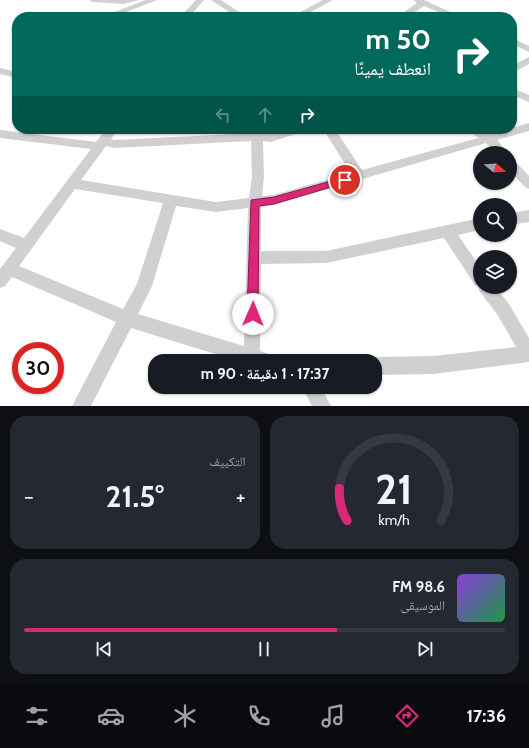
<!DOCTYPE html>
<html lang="ar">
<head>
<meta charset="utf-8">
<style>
	:root { --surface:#171b24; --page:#242831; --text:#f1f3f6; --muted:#9ea1a6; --line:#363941; --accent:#db2777 }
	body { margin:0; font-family:Cabin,"Noto Naskh Arabic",sans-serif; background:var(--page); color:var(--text); direction:rtl; height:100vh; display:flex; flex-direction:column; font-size:15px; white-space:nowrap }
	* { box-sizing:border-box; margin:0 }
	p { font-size:13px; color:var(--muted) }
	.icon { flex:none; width:22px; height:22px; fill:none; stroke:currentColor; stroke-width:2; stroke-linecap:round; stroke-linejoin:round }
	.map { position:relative; height:406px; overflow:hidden; direction:ltr }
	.details { display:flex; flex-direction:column; gap:10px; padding:10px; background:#0d0f14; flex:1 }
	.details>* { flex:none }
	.guide { position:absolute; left:12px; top:12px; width:505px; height:122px; border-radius:16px; box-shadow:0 1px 3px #0004; direction:rtl; background:#00695c; color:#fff; overflow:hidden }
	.needle { width:26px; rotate:108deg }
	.buttons { position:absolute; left:473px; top:146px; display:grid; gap:8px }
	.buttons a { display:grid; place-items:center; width:44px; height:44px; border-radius:50%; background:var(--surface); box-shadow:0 1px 3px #0004; font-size:20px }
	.speed { position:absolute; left:12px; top:342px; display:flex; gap:8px; font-size:20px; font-weight:700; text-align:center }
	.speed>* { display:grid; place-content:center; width:52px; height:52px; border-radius:50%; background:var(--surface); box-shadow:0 1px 3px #0004; line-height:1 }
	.speed .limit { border:6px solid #d22; background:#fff; color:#111 }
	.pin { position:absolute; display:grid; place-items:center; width:34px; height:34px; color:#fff; margin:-17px; border:2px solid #fff; border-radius:50%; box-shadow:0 1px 4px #0007 }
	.me { position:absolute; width:44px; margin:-22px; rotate:1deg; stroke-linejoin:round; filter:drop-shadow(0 0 3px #0008) }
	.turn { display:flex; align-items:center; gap:14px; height:84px; padding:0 20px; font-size:18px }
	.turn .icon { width:52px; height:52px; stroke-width:2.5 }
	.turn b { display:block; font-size:28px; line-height:34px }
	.lanes { display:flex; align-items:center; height:38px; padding:0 20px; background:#0003; justify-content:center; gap:20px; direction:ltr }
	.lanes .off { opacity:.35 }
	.big { font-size:30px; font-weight:700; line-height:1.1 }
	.details .widget { flex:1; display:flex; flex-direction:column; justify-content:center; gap:6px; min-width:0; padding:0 14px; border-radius:16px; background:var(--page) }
	.details .dial { align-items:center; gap:0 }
	.dial svg { height:104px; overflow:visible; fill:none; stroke:var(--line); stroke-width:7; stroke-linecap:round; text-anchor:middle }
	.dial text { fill:var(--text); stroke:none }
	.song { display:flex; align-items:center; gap:12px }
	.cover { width:48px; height:48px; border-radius:6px; background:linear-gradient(135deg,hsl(270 70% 55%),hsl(140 70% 35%)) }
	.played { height:4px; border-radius:2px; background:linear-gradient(90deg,var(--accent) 65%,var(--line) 65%) }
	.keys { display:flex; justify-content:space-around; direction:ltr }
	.heat { display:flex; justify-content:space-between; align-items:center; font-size:22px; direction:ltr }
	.details .tiles { flex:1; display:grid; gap:10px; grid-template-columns:1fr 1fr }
	.widget:last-child { grid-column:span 2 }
	.trip { position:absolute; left:148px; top:354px; width:234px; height:40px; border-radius:16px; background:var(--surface); box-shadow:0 1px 3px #0004; font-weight:700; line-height:40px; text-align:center; direction:rtl }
	.tab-bar { display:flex; height:64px; justify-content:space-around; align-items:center; background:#090b0e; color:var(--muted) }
	.tab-bar .icon { width:28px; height:28px }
	.tab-bar .current { color:var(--accent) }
	.tab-bar b { font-size:18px; color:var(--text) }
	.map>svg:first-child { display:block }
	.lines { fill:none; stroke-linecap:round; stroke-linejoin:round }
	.street { fill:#d0d0d0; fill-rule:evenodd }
	.route { fill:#db2777; stroke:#8e194d }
</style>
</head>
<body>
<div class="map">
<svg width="529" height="406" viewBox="0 0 529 406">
	<rect width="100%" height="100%" fill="#fff"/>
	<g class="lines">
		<!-- street -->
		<path class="street" d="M 89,0 L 139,0 L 123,4 L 93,2 Z
			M 146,0 L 157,0 L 113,17 L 101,17 Z
			M 196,0 L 204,0 L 189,17 L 180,17 Z
			M 211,0 L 221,0 L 247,17 L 237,17 Z
			M 323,0 L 333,0 L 301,17 L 291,17 Z
			M 413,0 L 424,0 L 461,17 L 450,17 L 424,6 L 407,17 L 397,17 L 417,3 Z
			M 512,38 L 529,46 L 529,52 L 512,44 Z
			M 529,57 L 529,64 L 512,73 L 512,66 Z
			M 0,68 L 17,72 L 17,78 L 0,74 Z
			M 512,88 L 529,95 L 529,102 L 512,95 Z
			M 529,123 L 529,131 L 497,140 L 508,153 L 495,153 L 486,143 L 273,205 L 261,207 L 261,251 L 326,251 L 480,218 L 480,230 L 458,235 L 480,267 L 480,287 L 495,287 L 509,304 L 529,338 L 529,362 L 433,374 L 375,375 L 375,361 L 368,361 L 375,357 L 433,356 L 516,347 L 497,314 L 480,292 L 478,286 L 475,285 L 444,238 L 326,263 L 261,264 L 260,351 L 272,355 L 275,361 L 238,361 L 131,328 L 91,406 L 72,406 L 116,322 L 12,277 L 5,286 L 0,288 L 0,269 L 16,248 L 0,241 L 0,229 L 24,238 L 91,149 L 0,138 L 0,130 L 96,142 L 106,129 L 118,129 L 111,139 L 114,140 L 257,133 L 271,134 L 285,129 L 303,129 L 301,132 L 271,142 L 263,141 L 264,177 L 262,196 L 273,195 L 351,173 L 323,129 L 335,129 L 362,170 L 478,138 L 466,129 L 481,129 L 490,134 ZM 251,141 L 252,177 L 249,198 L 216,202 L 81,180 L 106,146 L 114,148 ZM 75,189 L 163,203 L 137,284 L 123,309 L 19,266 ZM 176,206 L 216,212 L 248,208 L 244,346 L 138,314 L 152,286 Z
			M 510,159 L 514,160 L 529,176 L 529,189 L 525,187 L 510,171 Z
			M 529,210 L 529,222 L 510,225 L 510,213 Z
			M 302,387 L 321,387 L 331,406 L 312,406 Z"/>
	</g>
	<!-- route -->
	<path class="route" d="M 345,177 L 349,180 L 348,182 L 274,204 L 259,206 L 258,314 L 257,318 L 253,319 L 249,318 L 247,314 L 251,200 L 274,197 Z"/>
</svg>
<div class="buttons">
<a><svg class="needle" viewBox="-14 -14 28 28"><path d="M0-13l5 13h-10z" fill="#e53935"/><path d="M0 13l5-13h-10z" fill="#9ea1a6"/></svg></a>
<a><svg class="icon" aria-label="search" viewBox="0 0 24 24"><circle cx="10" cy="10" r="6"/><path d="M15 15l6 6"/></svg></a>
<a><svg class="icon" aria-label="layers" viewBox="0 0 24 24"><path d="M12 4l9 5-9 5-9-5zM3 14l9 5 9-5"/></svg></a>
</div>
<div class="speed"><div class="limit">30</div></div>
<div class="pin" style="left:345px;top:180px;background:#d93025"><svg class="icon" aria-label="arrive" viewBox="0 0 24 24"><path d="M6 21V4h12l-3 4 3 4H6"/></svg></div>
<svg class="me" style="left:253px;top:314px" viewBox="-20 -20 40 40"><circle r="19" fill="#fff"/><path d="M0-13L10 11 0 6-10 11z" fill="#db2777"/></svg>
<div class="trip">17:37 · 1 دقيقة · 90 m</div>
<div class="guide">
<div class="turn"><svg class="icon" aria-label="right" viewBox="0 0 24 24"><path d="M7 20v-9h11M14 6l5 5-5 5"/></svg><div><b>50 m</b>انعطف يمينًا</div></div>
<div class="lanes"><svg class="icon off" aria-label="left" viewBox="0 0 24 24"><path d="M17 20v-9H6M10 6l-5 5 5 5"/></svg><svg class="icon off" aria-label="ahead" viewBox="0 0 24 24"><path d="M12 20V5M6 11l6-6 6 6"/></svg><svg class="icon" aria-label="right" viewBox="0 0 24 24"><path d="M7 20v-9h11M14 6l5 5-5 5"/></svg></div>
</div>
</div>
<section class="details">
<div class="tiles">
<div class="widget dial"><svg viewBox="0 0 100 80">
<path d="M14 69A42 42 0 1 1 86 69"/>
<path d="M14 69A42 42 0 0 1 8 44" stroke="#db2777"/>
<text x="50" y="56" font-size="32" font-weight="700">21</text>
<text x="50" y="72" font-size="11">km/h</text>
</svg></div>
<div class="widget"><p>التكييف</p>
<div class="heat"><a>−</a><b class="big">21.5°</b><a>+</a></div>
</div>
<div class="widget">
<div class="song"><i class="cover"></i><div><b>98.6 FM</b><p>الموسيقى</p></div></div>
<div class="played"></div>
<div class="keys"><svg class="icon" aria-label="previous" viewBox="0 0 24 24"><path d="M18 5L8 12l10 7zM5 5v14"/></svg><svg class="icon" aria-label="pause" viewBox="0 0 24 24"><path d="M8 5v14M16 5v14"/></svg><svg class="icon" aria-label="next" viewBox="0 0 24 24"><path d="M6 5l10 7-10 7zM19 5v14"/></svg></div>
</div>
</div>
</section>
<nav class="tab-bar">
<b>17:36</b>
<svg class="icon current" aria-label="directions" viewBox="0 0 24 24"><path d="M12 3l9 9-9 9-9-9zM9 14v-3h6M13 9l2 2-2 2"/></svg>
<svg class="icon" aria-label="music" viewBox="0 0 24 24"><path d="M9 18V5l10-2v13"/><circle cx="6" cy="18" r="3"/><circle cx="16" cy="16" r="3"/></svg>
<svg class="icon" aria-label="phone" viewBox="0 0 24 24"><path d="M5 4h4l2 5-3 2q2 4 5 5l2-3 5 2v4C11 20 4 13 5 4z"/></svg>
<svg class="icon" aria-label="climate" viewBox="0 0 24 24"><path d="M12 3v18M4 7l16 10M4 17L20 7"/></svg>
<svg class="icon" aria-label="car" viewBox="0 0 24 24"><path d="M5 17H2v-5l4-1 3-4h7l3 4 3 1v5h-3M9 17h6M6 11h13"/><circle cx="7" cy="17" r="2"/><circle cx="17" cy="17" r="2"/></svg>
<svg class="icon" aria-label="filters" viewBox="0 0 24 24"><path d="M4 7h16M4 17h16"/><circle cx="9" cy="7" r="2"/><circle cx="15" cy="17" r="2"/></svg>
</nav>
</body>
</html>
